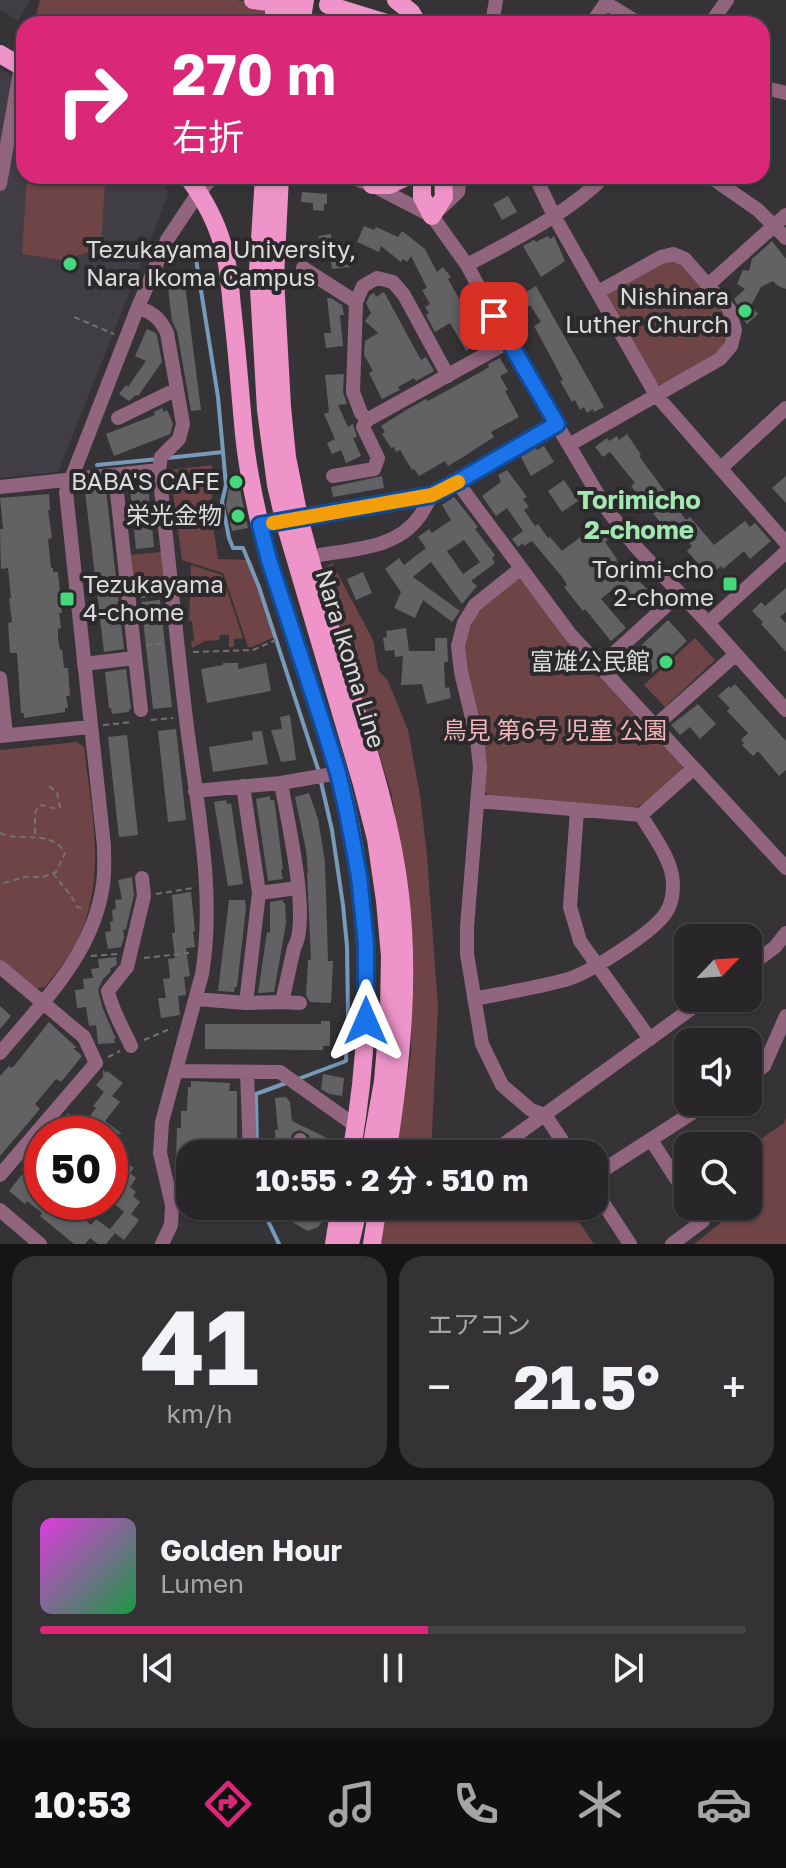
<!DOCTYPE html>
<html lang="ja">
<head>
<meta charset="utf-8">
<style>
	:root { --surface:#282628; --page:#343234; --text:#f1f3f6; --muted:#a5a5a8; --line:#444345; --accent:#db2777 }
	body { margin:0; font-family:"Golos Text","Noto Sans JP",sans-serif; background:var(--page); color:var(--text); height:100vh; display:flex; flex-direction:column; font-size:30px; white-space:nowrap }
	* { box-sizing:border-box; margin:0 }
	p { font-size:26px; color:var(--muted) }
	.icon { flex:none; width:44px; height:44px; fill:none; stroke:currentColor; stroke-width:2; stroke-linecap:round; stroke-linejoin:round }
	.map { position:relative; height:1244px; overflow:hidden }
	.side { display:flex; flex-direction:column; gap:12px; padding:12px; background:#161516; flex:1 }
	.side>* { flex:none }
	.banner { position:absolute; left:16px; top:16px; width:754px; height:168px; border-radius:24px; box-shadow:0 2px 6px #0004,0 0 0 2px var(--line); background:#db2777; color:#fff; overflow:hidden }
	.needle { width:52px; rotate:65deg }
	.tools { position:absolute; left:674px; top:924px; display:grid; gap:16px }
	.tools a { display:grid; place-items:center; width:88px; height:88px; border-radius:16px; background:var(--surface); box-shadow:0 2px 6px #0004,0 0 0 2px var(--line); font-size:40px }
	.speed { position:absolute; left:24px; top:1116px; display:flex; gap:16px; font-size:40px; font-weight:700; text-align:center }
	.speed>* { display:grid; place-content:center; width:104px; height:104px; border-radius:50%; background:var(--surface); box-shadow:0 2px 6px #0004,0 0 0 2px var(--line); line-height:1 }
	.speed .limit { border:12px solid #d22; background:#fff; color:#111 }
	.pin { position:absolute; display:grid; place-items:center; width:68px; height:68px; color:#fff; margin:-34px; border-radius:16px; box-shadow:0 4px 12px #0006 }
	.me { position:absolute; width:88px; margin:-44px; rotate:0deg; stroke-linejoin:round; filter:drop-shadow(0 0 6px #0008) }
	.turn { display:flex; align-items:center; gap:28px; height:168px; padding:0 24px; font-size:36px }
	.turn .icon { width:104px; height:104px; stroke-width:2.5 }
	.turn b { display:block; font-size:56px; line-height:68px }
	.big { font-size:60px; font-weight:700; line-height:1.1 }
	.side .tile { flex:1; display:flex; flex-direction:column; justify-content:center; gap:12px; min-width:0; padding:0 28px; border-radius:24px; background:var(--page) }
	.side .dial { align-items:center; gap:0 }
	.dial b { font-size:104px; line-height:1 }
	.song { display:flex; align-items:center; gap:24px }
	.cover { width:96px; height:96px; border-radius:12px; background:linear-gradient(135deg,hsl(300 70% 55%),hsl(140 70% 35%)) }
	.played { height:8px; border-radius:4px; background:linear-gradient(90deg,var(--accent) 55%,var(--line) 55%) }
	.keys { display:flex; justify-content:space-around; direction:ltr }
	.heat { display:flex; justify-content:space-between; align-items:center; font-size:44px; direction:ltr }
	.side .tiles { flex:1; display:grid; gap:12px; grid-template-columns:1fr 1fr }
	.tile:last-child { grid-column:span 2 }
	.trip { position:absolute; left:176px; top:1140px; width:432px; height:80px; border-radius:24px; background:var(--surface); box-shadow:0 2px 6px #0004,0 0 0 2px var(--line); font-weight:700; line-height:80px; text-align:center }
	.tab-bar { display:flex; height:128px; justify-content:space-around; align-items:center; background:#100f10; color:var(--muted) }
	.tab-bar .icon { width:56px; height:56px }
	.tab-bar .on { color:var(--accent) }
	.tab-bar b { font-size:36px; color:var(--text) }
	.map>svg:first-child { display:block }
	.built { fill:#413d44 }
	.green { fill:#6f4446 }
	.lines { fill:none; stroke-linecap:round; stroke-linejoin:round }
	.stream { stroke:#779aba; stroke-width:4 }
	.building { fill:#626265; fill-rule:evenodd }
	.path { stroke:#727173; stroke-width:2; stroke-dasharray:6 4; stroke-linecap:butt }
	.minor { stroke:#92657f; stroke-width:14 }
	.major { stroke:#ee94c9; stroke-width:18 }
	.major-bridge { stroke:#ee94c9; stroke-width:18 }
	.route-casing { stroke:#114b97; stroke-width:20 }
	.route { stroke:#1a73e8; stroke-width:14 }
	.slow { stroke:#f59e0b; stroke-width:14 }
	.poi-dot { fill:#45d77a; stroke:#2b292c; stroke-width:3 }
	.labels { text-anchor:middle; stroke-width:8; stroke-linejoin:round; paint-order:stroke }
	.poi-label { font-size:24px; fill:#dcdbdc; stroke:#2b292c; text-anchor:end }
	.street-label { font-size:24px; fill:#dcdbdc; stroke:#2b292c }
	.park-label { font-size:24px; fill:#f3b5b7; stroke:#2b292c }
	.neighbourhood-label { font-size:26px; font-weight:bold; fill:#a3e8b3; stroke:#2b292c }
</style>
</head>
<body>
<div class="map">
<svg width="786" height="1244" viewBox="0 0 786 1244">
	<rect width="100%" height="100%" fill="#353336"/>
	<!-- built -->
	<path class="built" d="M 0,0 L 30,0 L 18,21 L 0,10 Z
		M 0,69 L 24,83 L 24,176 L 163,176 L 168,195 L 58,472 L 0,478 Z"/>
	<!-- green -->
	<path class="green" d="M 40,0 L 236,0 L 267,5 L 266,24 L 34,24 Z
		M 27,176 L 102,176 L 105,182 L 101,249 L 61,260 L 22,254 Z
		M 669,260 L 679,263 C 700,286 749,323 716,354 C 705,365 677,377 663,385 L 657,384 L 607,298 L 608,292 Z
		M 212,465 L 214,488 L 210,504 L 218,559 L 251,560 L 277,636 L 252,647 L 248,647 L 223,573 L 182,560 L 170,470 Z
		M 161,552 L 164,590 L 131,593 L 127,555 Z
		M 332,563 L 373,640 L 378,670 L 388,681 L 408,730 L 420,795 L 427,856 L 438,1007 L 431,1154 L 396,1154 L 411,1053 L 413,950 L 404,866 L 391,792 L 344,643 L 324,569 Z
		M 191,565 L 222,575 L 243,638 L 234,639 L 234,647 L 229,647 L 229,635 L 220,635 L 219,640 L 205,641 L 192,648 L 191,642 L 194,640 L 192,621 L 189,621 Z
		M 516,579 L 522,580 L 683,765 L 682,770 C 668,783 652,803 633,808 L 488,796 L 485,792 L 465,649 C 472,610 486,602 516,579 Z
		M 695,638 L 715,660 L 665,707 L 644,685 Z
		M 77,742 L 84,747 C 91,809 106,870 82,930 C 74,952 59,969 45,987 L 35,989 L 0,960 L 0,750 Z
		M 786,1118 L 786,1244 L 694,1244 L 742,1206 L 748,1206 L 748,1148 L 784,1123 Z
		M 387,1206 L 568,1206 L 594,1244 L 381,1244 Z"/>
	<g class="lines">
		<!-- stream -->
		<path class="stream" d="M 196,259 L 218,397 L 226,485 L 222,502 L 229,538 L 233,548 L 243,548 L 259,587 L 318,769 L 332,830 L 343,905 L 347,946 L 348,1015 L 346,1061 L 298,1079
			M 167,458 L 223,452
			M 97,465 L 158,459
			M 257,1154 L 256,1094 L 286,1083
			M 261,1206 L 279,1244"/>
	</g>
	<!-- building -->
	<path class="building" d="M 476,176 L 506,176 L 506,184 L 477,186 Z
		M 302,192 L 327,194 L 327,204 L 324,204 L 324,211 L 313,210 L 313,203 L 301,202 Z
		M 508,196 L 517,212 L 502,220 L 493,204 Z
		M 364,226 L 374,230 L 376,227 L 398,237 L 402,231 L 425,249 L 437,272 L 443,267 L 451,277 L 448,279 L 471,319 L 474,317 L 486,337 L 466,351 L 450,323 L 435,332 L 426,315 L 429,313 L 425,307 L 430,304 L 422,290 L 427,288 L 411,256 L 407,262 L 403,259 L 401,262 L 381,246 L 379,252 L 357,242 Z
		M 331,234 L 332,245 L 320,246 L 319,236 Z
		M 548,236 L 550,239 L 554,236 L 565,261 L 541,277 L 523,246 L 534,240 L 536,242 Z
		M 772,241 L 786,259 L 786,289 L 778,286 L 773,281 L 761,287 L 751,306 L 758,314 L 747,324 L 742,318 L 738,306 L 734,299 L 745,289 L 737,284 L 743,270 L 749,271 L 752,259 Z
		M 348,243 L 350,267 L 332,269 L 329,245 Z
		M 184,277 L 201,410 L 191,411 L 177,331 L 172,321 L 167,279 Z
		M 536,286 L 604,407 L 594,412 L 593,409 L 587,413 L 584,407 L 580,410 L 575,400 L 572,402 L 560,381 L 563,380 L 553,361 L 534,326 L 541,322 L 530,305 L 526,308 L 519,296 Z
		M 384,292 L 421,360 L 426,357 L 434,371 L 416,381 L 414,378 L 398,387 L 400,390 L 382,399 L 369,373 L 373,371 L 364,355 L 365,341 L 378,333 L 365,321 L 371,313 L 366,303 L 370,295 L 374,293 L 376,297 Z
		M 327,298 L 331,298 L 342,305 L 344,315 L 340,315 L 343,346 L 326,348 L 324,333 L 331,333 Z
		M 147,329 L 156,333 L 157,336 L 162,362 L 138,396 L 136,395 L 129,401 L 119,394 L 126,385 L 128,387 L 146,361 L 135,356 Z
		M 500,358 L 508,372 L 500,376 L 508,390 L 505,391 L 519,417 L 491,432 L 494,437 L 463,457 L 448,466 L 445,461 L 419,476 L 414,469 L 412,470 L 400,450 L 396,452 L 394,447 L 391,448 L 382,434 L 385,432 L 381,426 L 406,410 L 426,399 L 428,401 L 479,373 L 489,367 L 488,364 Z
		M 344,374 L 343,392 L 347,404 L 338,405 L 348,427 L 353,424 L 357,437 L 353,438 L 361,456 L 346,463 L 341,450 L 332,454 L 327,443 L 335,439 L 324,414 L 329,412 L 325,375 Z
		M 162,408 L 164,412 L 167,410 L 173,424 L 170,434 L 114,456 L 106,434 L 155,415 L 154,412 Z
		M 627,434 L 641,455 L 639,456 L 686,520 L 690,517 L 714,545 L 745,521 L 750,527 L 755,523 L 771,541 L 750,559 L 744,551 L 723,569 L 721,566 L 714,572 L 706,564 L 702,568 L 687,551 L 692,546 L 675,527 L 668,532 L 631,486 L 635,483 L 610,452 L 603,457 L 595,447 L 607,438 L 609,441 L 617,436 L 619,440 Z
		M 544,446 L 554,462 L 531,476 L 521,457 L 536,448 L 537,450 Z
		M 507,470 L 527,497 L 523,499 L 529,507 L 524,510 L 535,526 L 538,524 L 548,538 L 550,537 L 562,551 L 596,525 L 608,540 L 605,542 L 617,559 L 616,560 L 632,580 L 635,577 L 651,593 L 642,601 L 639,597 L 634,602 L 618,585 L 601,599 L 626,628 L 611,641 L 585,609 L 583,611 L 564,587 L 567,585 L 563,578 L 532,541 L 524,546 L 523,543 L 518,547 L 512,539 L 523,531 L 507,508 L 496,516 L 482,496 L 501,482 L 498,475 Z
		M 237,475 L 248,528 L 232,531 L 226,505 L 231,476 Z
		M 382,476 L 384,488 L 333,497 L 331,487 Z
		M 786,476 L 786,503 L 772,488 Z
		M 564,480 L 578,501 L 562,512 L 548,491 Z
		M 148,487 L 154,547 L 136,549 L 130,489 Z
		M 106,489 L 124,649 L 104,652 L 85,491 Z
		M 49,494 L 50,510 L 48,510 L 52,538 L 48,539 L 51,568 L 53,568 L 53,572 L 58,572 L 62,613 L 59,613 L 61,628 L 58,629 L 58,639 L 60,650 L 62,649 L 64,668 L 68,668 L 70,696 L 66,696 L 68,708 L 65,708 L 65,712 L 24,718 L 24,713 L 21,713 L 17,653 L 10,653 L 8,623 L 12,622 L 9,598 L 11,598 L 8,568 L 1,569 L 0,529 L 3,529 L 0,498 Z
		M 454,497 L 478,527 L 475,529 L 495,555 L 492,558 L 495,563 L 471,581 L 477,586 L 462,604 L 431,562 L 413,577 L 460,611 L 452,622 L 423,600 L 415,618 L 394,608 L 401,592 L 385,569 L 399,558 L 404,565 L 426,548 L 418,537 L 429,529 L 432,533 L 451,520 L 442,505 ZM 464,540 L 480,562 L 463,574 L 447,551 Z
		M 363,572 L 372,593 L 356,600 L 347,579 Z
		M 786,588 L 786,612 L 780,617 L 786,623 L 786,652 L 761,624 L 763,622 L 752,611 L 761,602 L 765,606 Z
		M 160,600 L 172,707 L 153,709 L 141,602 Z
		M 668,620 L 687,641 L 649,676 L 630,656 Z
		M 406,628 L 409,651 L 435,651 L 435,638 L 447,638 L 448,662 L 444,662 L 445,688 L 449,687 L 451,698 L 427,704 L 422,684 L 401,685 L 403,656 L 395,657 L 394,650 L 385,651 L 383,638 L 387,637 L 386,631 Z
		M 223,663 L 238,663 L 238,669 L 266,663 L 271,691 L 207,703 L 201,669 L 223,665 Z
		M 126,669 L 131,709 L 129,709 L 129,712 L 112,714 L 111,708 L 109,708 L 105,672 Z
		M 735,684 L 786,741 L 786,770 L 779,776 L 758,751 L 753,756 L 742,745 L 744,743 L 741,740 L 748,733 L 727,711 L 730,708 L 718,696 L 729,686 L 731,688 Z
		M 698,704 L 716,724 L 700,739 L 690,727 L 680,735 L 671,725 Z
		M 290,715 L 296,760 L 281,762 L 271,730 L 282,729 L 280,717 Z
		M 176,729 L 186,820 L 168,822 L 158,731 Z
		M 262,731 L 268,764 L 213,772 L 209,747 L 253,740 L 252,732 Z
		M 127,735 L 138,835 L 119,837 L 108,737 Z
		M 309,793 L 318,819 L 325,862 L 328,961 L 333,961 L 331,1003 L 310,1002 L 306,995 L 308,960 L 311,960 L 307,873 L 308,873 L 306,850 L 295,797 Z
		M 270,796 L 270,800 L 274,800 L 275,805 L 283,869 L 281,870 L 283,879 L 268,881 L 256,799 Z
		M 226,800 L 227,804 L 231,803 L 243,884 L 228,886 L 214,802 Z
		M 132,877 L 134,895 L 126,929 L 123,930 L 124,937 L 121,947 L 108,949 L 105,932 L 111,931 L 110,922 L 113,921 L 112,910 L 116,909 L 115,900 L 122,899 L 118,880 Z
		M 191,892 L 195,931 L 193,932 L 195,947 L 186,948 L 190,976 L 184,977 L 186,995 L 178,996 L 180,1015 L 161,1018 L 158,998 L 166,998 L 163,979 L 170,978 L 168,959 L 175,958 L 172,933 L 175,933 L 172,895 Z
		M 229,900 L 245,900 L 246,908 L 237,987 L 235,987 L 234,992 L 218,991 Z
		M 283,900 L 283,903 L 285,903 L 286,923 L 274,992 L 258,993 L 267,932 L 270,933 L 270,902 Z
		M 116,957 L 117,964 L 114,967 L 110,968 L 111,971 L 103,979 L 98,990 L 103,1009 L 116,1039 L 114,1039 L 115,1043 L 98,1044 L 96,1025 L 89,1026 L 86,1007 L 77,1008 L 75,990 L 84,989 L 83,979 L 93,978 L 91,969 L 99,968 L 98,959 Z
		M 0,1006 L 11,1016 L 0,1029 Z
		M 321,1021 L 330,1021 L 330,1046 L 323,1046 L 323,1050 L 205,1049 L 205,1024 L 321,1024 Z
		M 49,1022 L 77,1048 L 73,1048 L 82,1056 L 61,1082 L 56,1079 L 35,1104 L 40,1109 L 0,1156 L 0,1076 L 9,1066 L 11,1068 L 14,1066 Z
		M 103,1070 L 106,1073 L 107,1071 L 123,1083 L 112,1096 L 120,1102 L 105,1121 L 122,1134 L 52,1134 L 68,1113 L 83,1125 L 96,1108 L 93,1106 L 104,1092 L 96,1085 L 103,1077 Z
		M 323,1074 L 344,1078 L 342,1096 L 329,1094 L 321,1089 Z
		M 191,1081 L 230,1083 L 229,1091 L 237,1091 L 237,1142 L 225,1141 L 225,1154 L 190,1154 L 190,1159 L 176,1159 L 177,1128 L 181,1128 L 181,1111 L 187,1111 L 188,1087 L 191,1087 Z
		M 286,1097 L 290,1102 L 292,1121 L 329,1139 L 327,1152 L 311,1151 L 309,1135 L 300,1130 L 294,1132 L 291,1136 L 291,1154 L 276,1154 L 275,1130 L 278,1130 L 275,1098 Z
		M 110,1149 L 134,1168 L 130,1173 L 136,1178 L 130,1187 L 136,1192 L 133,1196 L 140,1202 L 131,1214 L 139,1220 L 124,1240 L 110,1229 L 124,1212 L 110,1200 Z
		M 30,1160 L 42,1170 L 42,1202 L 65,1202 L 91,1225 L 96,1219 L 115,1233 L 106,1244 L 98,1244 L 90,1238 L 85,1244 L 74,1244 L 40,1216 L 42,1213 L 27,1201 L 25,1204 L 9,1191 L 24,1172 L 21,1170 Z
		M 300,1206 L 326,1206 L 323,1220 L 318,1227 L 308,1231 L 292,1222 Z"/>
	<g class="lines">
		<!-- path -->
		<path class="path" d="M 74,317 L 114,334
			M 141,597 L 159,595
			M 146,645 L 164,643
			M 193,652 L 253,650 L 276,640
			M 151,720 L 173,718
			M 103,725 L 133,722
			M 0,833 C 22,843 50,828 65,853 L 56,872 L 43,877 L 25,877 L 0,884
			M 35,834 L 35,813 L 38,807 L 42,805 L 56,809 L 60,807 L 57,793 L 47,784
			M 53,873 C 61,885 72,894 77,907 L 83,908
			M 156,894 L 193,888
			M 91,956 L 117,954
			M 144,958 L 189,953
			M 144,1040 L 172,1028
			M 108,1057 L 120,1051"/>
		<!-- minor -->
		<path class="minor" d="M 606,3 L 640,24
			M 492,24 L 496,0
			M 591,24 L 608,0
			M 710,24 L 727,0
			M 762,87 L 786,93
			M 347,176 L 372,185 L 432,216 L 467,265 L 508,342 L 606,508 L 635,546 L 708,623 L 786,710
			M 535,176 L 554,216 L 656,395 L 786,543
			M 709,176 L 758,210 L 786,238
			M 0,184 L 21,66
			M 441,208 L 458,192 L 460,176
			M 467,265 C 515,239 566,215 605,176
			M 303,268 L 356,302
			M 708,285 L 786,215
			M 138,307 C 153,313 160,318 167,333 L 183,424 L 179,439 L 161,457 L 159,470 C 168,553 176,636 186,719 C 196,801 216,892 202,974 L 162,1122 L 160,1153 L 172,1205 L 171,1225 L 162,1244
			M 118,418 L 177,389
			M 367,420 L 361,413 L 353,392 L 356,302 L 363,286 L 377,278 L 393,282 L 404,295 L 448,376
			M 569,445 L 720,359 L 731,346 L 735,330 L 729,309 L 685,259 L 673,254 L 661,257 L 598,292
			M 721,468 L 786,408
			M 115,475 L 141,710
			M 333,476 L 374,469 L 378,458 L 363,427 L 367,420 L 508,342
			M 457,482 L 570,634 L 786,868
			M 0,487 L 159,470
			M 260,525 L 432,495 L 457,482 L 557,424
			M 320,555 C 355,549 397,548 419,517 C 424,510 428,502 432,495
			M 520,569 L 475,605 L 464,623 L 458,646 L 461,672 L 477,739 L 480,767 L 467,927 L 467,954 L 482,1044 L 502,1085 L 531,1110 L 545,1115 L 571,1154
			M 708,623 L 786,552
			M 84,664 L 134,658
			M 600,666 L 679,594
			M 0,678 L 6,735
			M 655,726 L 735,655
			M 0,736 L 90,727
			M 243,786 L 259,893 L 246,1003
			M 195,791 L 281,783 L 338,773
			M 577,810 L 570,907 L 580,941 L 650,1039
			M 641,815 L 694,768
			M 259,893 L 298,888
			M 0,967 L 84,1037 L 96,1063 L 0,1175
			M 748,967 L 775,947 L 786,933
			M 196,999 L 246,1003 L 282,1002 L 294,948 C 311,920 287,818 281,783
			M 474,999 C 504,993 535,988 565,980 C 588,974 656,931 667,911 C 673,901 674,886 672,875 C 668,854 651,833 641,815 L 478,801
			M 282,1002 L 300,1003
			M 131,1046 C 123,1028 112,1011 108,991 L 127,967 L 144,896 L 142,878
			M 0,1053 C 43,1002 94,953 103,884 C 105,872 104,859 104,846 L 66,492 L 138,307 L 167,240 L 199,192 L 214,176
			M 176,1071 L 280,1072 L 356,1126
			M 247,1072 L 250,1154
			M 748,1077 L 764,1066 L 786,1016
			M 300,1140 L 301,1154
			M 651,1140 L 688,1197
			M 493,1152 L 706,998
			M 594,1176 L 709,1102
			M 594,1189 L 630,1244
			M 0,1210 L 40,1244
			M 672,1244 L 703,1221 L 694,1206"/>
		<!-- major -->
		<path class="major" d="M 253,0 L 268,2
			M 396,0 L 411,12 L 418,24
			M 328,5 L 390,24
			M 274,24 L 274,0
			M 285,24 L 289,0
			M 301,24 L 305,0
			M 0,54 L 24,68
			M 187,176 C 203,197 216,221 223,246 C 229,266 230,287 232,307 C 237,349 240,392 244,434 C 248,476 258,519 269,560 C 282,601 295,641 309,681 C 319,712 330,743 339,774 C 371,899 374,1028 351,1154
			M 264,176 L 258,271 L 266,410 L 276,485 L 283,515
			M 280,176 L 275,278 L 282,407 L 287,457 L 298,512
			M 422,176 L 422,197 L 432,216 L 444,197 L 443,176
			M 372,185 L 389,185 L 408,176
			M 301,525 C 316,582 333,638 351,694 C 371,759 392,825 400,894 C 410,981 401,1068 387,1154
			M 286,527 L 362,784 L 376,839 L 385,901 L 390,956 L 389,1010 L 383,1081 L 370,1154
			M 334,1244 L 340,1206
			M 350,1244 L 359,1206
			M 372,1244 L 378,1206"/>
		<!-- major-bridge -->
		<path class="major-bridge" d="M 298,512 L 301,525
			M 283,515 L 286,527"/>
	</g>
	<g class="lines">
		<defs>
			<path id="route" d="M 366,1021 L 366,945 L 359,876 L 347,812 L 338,773 L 325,731 L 269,560 L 260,525 L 432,495 L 457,482 L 557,424 L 494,316"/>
		</defs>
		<!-- route casing -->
		<use href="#route" class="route-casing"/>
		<!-- route -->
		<use href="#route" class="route"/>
		<!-- slow -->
		<path class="slow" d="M 273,523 L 432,495 L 458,482"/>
	</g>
	<!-- markers -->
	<g class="poi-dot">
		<circle cx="70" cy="264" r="8"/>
		<circle cx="745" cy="311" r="8"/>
		<circle cx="236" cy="482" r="8"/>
		<circle cx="238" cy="516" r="8"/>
		<rect x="722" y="576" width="16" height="16" rx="4"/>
		<rect x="59" y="591" width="16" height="16" rx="4"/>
		<circle cx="666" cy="662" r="8"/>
	</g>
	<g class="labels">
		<!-- poi labels -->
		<g class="poi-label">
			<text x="86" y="258" text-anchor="start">Tezukayama University,<tspan x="86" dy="28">Nara Ikoma Campus</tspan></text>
			<text x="729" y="305">Nishinara<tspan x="729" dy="28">Luther Church</tspan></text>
			<text x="220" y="490">BABA'S CAFE</text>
			<text x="222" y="524">栄光金物</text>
			<text x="714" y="578">Torimi-cho<tspan x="714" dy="28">2-chome</tspan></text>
			<text x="83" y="593" text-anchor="start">Tezukayama<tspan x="83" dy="28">4-chome</tspan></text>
			<text x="650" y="670">富雄公民館</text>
		</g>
		<!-- street labels -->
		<g class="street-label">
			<text transform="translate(350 659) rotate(73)" y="8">Nara Ikoma Line</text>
		</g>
		<!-- park labels -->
		<g class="park-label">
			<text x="555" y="739">鳥見 第6号 児童 公園</text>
		</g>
		<!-- neighbourhood labels -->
		<g class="neighbourhood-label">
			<text x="639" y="509">Torimicho<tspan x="639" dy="30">2-chome</tspan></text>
		</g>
	</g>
</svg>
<div class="tools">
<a><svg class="needle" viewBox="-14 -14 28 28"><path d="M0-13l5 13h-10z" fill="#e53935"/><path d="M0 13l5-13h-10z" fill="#a5a5a8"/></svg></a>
<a><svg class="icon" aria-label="sound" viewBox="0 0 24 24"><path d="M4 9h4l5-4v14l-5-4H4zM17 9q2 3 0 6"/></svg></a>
<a><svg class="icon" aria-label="search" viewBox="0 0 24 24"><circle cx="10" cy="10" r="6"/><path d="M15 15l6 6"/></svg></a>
</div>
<div class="speed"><div class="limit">50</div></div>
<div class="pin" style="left:494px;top:316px;background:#d93025"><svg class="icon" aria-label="arrive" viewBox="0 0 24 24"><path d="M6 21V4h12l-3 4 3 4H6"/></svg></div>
<svg class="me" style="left:366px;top:1021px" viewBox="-20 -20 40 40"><path d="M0-17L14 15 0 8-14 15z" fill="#1a73e8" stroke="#fff" stroke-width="4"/></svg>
<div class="trip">10:55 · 2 分 · 510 m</div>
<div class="banner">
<div class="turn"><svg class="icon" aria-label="right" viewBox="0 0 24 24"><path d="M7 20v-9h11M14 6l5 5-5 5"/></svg><div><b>270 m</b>右折</div></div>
</div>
</div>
<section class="side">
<div class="tiles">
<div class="tile dial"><b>41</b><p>km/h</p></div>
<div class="tile"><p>エアコン</p>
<div class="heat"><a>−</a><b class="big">21.5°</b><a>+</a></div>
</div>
<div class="tile">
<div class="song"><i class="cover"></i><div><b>Golden Hour</b><p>Lumen</p></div></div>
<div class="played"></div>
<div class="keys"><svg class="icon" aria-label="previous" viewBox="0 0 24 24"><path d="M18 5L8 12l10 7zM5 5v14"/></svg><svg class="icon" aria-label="pause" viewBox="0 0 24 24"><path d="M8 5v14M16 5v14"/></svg><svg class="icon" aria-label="next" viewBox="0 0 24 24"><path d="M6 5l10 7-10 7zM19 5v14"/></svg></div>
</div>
</div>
</section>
<nav class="tab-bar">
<b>10:53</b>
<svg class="icon on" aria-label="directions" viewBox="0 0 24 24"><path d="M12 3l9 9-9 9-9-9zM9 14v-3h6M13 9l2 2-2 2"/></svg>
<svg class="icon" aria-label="music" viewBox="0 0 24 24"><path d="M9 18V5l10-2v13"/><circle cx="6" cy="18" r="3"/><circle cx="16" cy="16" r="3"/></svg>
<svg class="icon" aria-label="phone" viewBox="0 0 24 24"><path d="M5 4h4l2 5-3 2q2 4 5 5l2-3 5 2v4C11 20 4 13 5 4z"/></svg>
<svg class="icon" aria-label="climate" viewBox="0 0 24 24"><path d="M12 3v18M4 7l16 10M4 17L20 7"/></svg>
<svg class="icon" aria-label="car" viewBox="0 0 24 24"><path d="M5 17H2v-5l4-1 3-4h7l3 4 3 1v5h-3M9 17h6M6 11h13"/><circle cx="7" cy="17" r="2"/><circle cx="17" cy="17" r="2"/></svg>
</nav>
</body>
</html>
